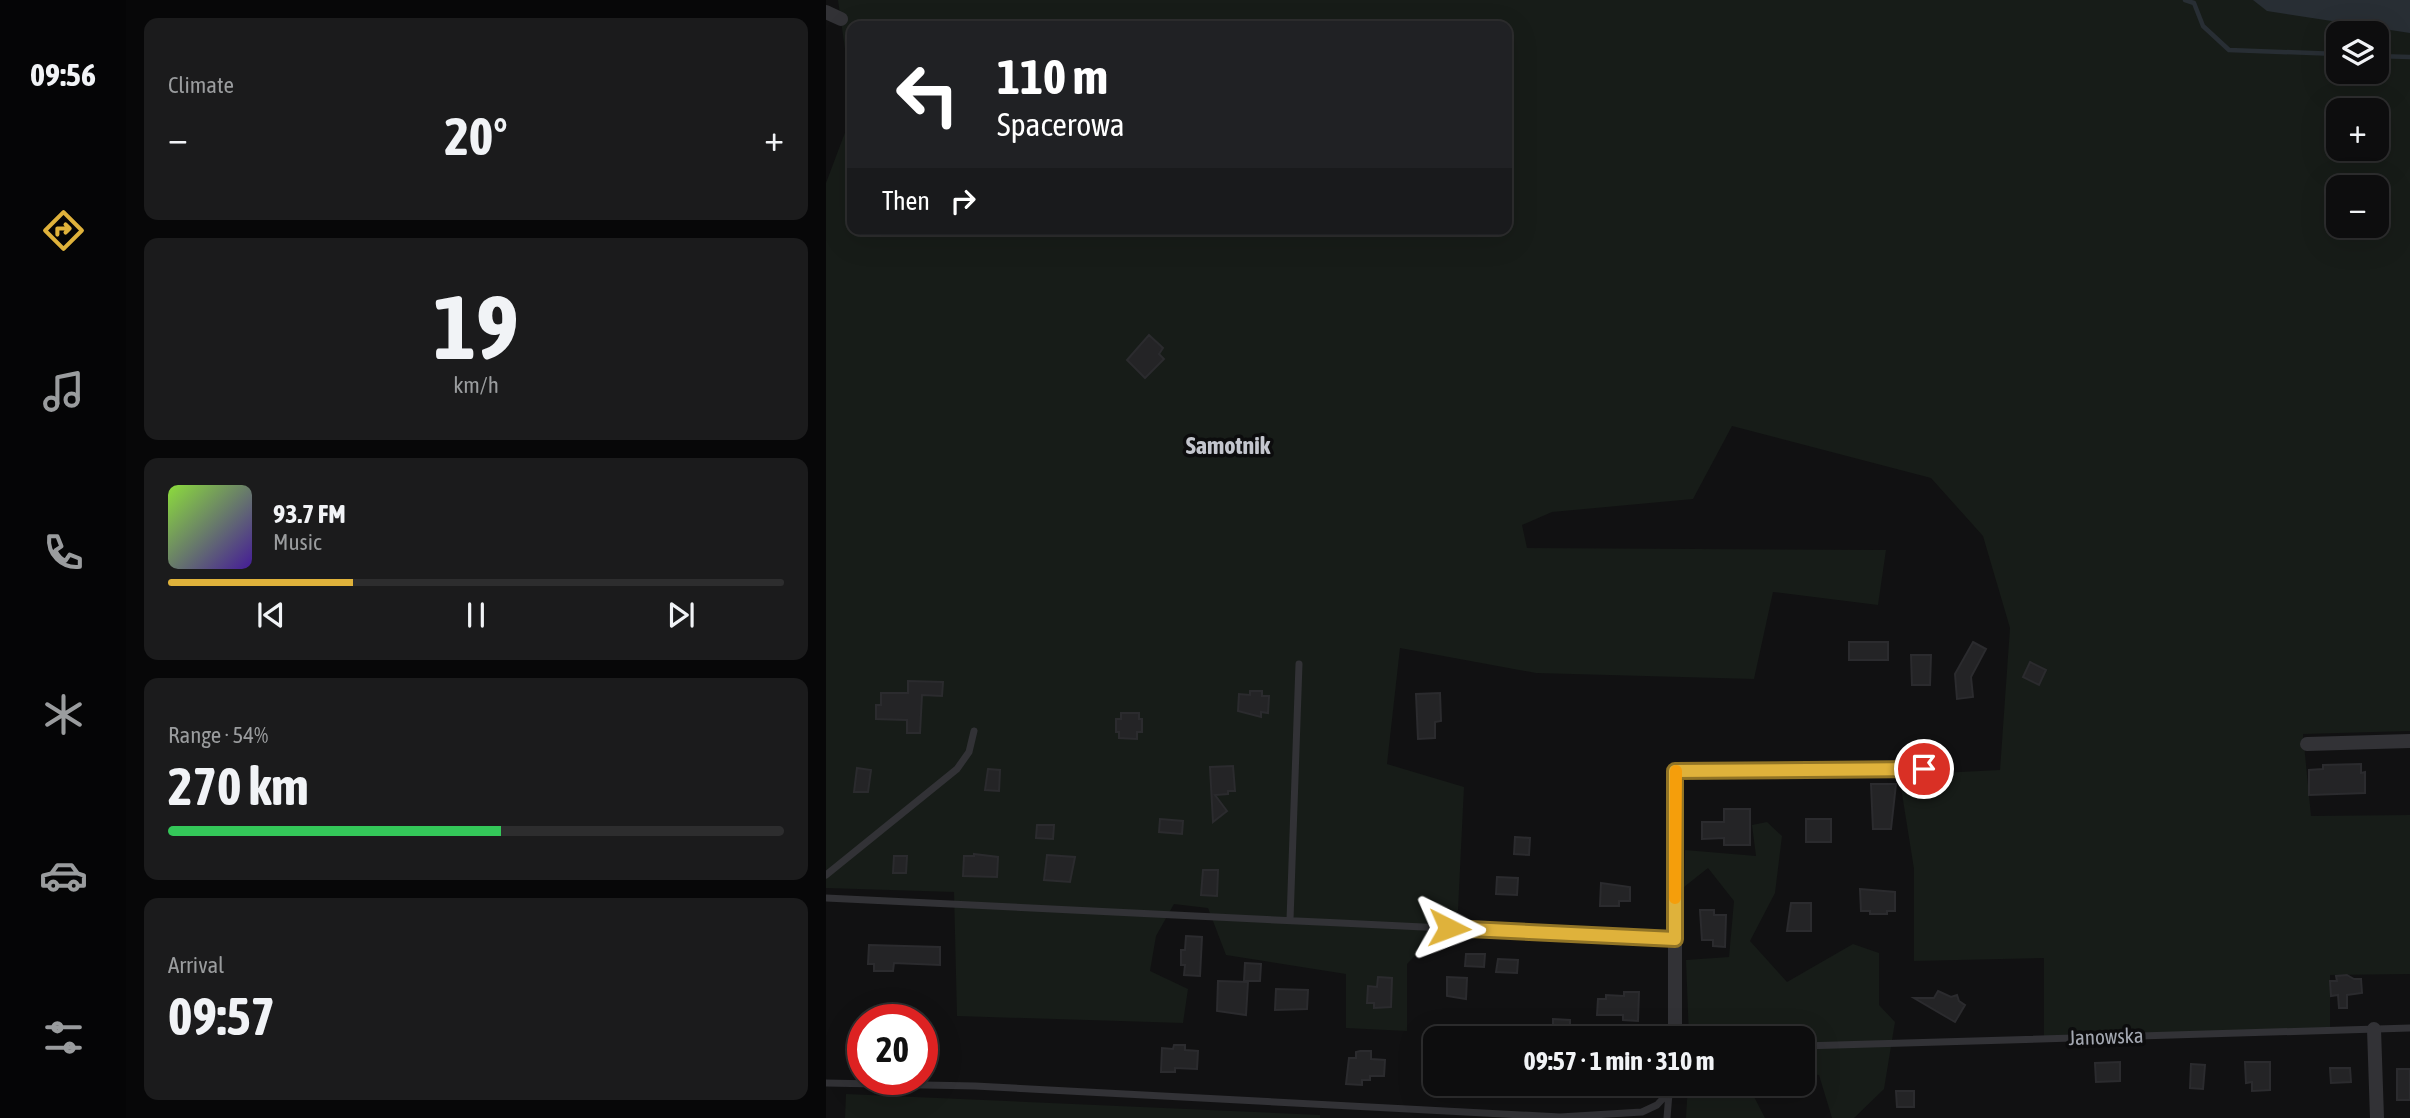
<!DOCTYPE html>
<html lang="en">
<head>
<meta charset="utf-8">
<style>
	:root { --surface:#0d0d0e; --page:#1b1b1c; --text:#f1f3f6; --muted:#9a9c9e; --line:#2d2d2e; --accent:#dfb23b }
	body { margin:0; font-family:"Asap Condensed",sans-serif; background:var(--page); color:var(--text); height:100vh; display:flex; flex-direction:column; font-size:26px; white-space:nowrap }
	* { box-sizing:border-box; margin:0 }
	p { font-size:23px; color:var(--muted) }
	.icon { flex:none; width:38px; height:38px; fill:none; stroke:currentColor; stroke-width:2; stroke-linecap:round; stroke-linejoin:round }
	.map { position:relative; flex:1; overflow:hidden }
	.side { display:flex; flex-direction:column; gap:18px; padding:18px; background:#070708; width:700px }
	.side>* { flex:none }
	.top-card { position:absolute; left:21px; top:21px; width:665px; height:214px; border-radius:14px; box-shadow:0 7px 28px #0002,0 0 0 2px var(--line); background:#202124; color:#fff; overflow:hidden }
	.controls { position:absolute; left:1500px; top:21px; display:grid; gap:14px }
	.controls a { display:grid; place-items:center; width:63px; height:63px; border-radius:14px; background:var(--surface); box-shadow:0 7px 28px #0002,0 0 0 2px var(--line); font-size:35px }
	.speed { position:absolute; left:21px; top:1004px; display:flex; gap:14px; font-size:35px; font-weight:700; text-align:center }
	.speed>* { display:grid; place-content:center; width:91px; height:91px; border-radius:50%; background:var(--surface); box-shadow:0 7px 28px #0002,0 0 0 2px var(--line); line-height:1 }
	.speed .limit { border:10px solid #d22; background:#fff; color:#111 }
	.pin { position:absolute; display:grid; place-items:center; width:60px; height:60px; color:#fff; margin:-30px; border:4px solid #fff; border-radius:50%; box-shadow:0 2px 7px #0007 }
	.me { position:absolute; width:77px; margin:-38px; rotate:93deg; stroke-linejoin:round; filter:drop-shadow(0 0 5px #0008) }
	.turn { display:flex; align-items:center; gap:24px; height:147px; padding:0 35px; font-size:32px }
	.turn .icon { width:91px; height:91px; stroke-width:2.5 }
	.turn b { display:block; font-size:49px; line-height:60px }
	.then { display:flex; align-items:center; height:66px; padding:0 35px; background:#0003; gap:14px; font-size:26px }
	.big { font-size:52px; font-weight:700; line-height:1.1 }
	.side .card { flex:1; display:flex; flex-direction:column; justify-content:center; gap:10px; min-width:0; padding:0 24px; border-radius:14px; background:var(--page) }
	.side .dial { align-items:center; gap:0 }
	.dial b { font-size:91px; line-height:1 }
	.song { display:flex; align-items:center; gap:21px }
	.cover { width:84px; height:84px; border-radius:10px; background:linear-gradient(135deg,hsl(90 70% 55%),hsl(260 70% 35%)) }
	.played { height:7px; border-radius:4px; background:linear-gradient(90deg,var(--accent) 30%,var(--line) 30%) }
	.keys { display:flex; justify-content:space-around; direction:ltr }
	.heat { display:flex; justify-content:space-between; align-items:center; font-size:38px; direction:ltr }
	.charge { height:10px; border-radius:5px; background:linear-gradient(90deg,#34c759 54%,var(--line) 0) }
	.trip { position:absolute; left:597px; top:1026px; width:392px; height:70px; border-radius:14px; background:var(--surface); box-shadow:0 7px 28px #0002,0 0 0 2px var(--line); font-weight:700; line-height:70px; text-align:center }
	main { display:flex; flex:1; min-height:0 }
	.menu { display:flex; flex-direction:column; width:126px; justify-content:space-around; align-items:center; background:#050506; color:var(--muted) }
	.menu .icon { width:49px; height:49px }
	.menu .selected { color:var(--accent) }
	.menu b { font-size:32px; color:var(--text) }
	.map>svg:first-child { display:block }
	.green { fill:#171c18; fill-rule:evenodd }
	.water { fill:#282e34 }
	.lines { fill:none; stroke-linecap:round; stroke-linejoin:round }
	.stream { stroke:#282e34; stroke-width:4.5 }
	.building { fill:#242426; stroke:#2b2b2e; stroke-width:2 }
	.lane { stroke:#323236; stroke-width:7 }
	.street { stroke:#323236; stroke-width:14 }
	.route-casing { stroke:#917426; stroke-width:18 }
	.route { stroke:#dfb23b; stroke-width:12 }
	.slow { stroke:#f59e0b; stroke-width:12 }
	.labels { text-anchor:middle; stroke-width:7; stroke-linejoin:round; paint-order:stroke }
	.street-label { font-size:21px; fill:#a3a7b1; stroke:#0c0c0d }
	.quarter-label { font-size:24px; font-weight:bold; fill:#c4c6ce; stroke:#0c0c0d }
</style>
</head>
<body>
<main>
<nav class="menu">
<b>09:56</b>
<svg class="icon selected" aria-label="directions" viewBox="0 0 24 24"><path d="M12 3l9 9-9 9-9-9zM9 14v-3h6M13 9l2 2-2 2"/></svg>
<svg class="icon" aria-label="music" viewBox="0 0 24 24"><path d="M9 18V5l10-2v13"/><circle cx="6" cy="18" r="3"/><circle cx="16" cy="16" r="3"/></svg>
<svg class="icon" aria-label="phone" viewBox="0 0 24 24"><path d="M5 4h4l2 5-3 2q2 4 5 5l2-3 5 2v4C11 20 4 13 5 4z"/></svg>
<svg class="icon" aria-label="climate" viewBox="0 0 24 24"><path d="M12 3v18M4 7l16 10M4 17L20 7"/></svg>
<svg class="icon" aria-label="car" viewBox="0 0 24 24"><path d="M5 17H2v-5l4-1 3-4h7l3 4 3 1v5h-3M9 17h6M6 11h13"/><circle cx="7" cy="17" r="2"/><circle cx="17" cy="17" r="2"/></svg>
<svg class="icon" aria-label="filters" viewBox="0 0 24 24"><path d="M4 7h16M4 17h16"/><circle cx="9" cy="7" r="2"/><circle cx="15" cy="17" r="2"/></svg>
</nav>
<section class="side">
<div class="card"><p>Climate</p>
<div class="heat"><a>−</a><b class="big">20°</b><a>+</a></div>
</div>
<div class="card dial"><b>19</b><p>km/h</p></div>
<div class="card">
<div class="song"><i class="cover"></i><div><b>93.7 FM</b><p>Music</p></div></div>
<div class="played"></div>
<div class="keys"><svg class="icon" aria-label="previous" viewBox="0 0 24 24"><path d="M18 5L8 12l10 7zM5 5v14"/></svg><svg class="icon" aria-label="pause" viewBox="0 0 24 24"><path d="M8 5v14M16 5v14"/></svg><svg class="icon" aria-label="next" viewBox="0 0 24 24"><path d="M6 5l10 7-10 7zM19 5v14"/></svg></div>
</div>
<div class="card"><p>Range · 54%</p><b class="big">270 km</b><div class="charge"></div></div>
<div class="card"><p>Arrival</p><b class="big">09:57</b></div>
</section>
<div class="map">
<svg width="1584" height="1118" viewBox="0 0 1584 1118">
	<rect width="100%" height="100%" fill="#111112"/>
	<!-- green -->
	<path class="green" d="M 12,0 L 1584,0 L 1584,731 L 1477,734 L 1485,816 L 1584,815 L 1584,974 L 1504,975 L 1504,1031 L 1218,1039 L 1218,958 L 1088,961 L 1088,869 L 1073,775 L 1174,770 L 1184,628 L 1157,536 L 1105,478 L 906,426 L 867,499 L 726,512 L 696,525 L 701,548 L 1060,550 L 1052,605 L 947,592 L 928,679 L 710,673 L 574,648 L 561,764 L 638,787 L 632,910 L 581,964 L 581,1031 L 520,1028 L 520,974 L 400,955 L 382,908 L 348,904 L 330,936 L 324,971 L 362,989 L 357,1023 L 131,1016 L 128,892 L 0,888 L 0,183 L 26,114 L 26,229 L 681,229 L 681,26 L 26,26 L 26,98 ZM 1512,33 L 1550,33 L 1550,72 L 1512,72 ZM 1512,110 L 1550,110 L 1550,149 L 1512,149 ZM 1512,187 L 1550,187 L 1550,226 L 1512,226 Z
		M 941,822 L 956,836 L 949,893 L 924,941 L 961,982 L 1027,944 L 1053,953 L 1053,1005 L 1069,1022 L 1058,1089 L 1028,1118 L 1006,1118 L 993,1075 L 977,1074 L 976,1038 L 863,1038 L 860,960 L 903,957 L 908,901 L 882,868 L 858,887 L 859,850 L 930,856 L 926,825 Z
		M 862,1083 L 921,1083 L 939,1118 L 860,1118 Z
		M 20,1094 L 494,1115 L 494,1118 L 19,1118 Z"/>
	<!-- water -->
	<path class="water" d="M 1427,0 L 1584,0 L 1584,33 L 1441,11 Z"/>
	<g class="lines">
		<!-- stream -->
		<path class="stream" d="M 1359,0 L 1368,3 L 1377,26 L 1403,50 L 1512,54
			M 1550,56 L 1584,57"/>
	</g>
	<!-- building -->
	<path class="building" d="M 323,335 L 337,348 L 333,354 L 338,359 L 319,378 L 301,360 Z
		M 1023,642 L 1062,642 L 1062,660 L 1023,660 Z
		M 1147,642 L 1160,649 L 1145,677 L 1147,697 L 1131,699 L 1129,674 Z
		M 1085,655 L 1105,655 L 1104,685 L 1086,685 Z
		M 1204,662 L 1220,670 L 1213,685 L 1197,677 Z
		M 82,681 L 117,682 L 116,696 L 96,695 L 94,733 L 81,733 L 81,720 L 50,719 L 50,705 L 55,705 L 55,693 L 82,693 Z
		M 424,691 L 436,691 L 436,696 L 443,696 L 442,713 L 435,712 L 435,717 L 412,711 L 413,694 L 424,695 Z
		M 614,693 L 615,721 L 609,722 L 609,738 L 592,739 L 590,694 Z
		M 295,713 L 313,713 L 313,719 L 316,719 L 316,732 L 311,732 L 311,739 L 293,738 L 293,732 L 290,732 L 290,719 L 295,719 Z
		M 1535,764 L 1535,773 L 1539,772 L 1539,793 L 1483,795 L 1483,770 L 1497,769 L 1497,765 Z
		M 407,766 L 409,791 L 402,791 L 402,794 L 389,795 L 401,811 L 387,822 L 384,767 Z
		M 31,768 L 45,770 L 42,792 L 28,792 Z
		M 162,769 L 174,770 L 173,791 L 159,790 Z
		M 1045,784 L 1070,784 L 1065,829 L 1047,829 Z
		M 898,809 L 924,809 L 924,845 L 898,845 L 898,838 L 876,839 L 876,822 L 898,822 Z
		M 334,819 L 357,821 L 356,834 L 333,832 Z
		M 980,819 L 1005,819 L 1005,842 L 980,842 Z
		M 211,825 L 228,825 L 227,839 L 210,838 Z
		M 689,837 L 704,838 L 703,855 L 688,854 Z
		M 148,854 L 172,857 L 171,877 L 137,876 L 138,856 L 148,856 Z
		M 221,855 L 249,857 L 244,882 L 218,880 Z
		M 68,856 L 81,856 L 80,873 L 67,873 Z
		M 377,870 L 392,870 L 391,896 L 375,895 Z
		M 671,877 L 692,878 L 691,895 L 670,894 Z
		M 775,883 L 804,887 L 804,901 L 793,901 L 793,906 L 774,906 Z
		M 1034,889 L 1069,892 L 1069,911 L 1061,911 L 1061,914 L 1044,914 L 1044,911 L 1035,911 Z
		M 965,903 L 985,903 L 985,931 L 961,931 Z
		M 874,910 L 888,910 L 888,915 L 900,915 L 899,947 L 887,946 L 887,940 L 876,940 Z
		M 360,936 L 376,937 L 374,976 L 358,975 L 359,965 L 355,965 L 355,950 L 359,950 Z
		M 43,945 L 114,947 L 114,965 L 68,963 L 67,971 L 48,971 L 48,964 L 42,964 Z
		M 640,954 L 659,954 L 658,967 L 639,966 Z
		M 672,959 L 692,960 L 691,973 L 670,972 Z
		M 419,963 L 435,964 L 434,981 L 418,981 Z
		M 1521,975 L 1528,979 L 1535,979 L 1536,993 L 1521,995 L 1521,1008 L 1513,1008 L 1512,995 L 1505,996 L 1504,981 L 1511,981 L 1510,976 Z
		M 552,977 L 566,978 L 565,1007 L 548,1008 L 548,1003 L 541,1003 L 542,986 L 551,987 Z
		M 621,977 L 641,978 L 640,999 L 621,996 Z
		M 392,981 L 422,982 L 420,1015 L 391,1011 Z
		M 450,989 L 482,990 L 481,1009 L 449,1010 Z
		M 1112,991 L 1125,997 L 1131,995 L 1133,1001 L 1139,1005 L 1129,1022 L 1088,998 L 1108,998 Z
		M 798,992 L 813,992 L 812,1021 L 797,1020 L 797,1015 L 771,1015 L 772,999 L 780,999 L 780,995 L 798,996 Z
		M 727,1019 L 744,1020 L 744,1035 L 727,1035 Z
		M 348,1045 L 359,1045 L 359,1050 L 372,1051 L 371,1069 L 349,1068 L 349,1072 L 335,1072 L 336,1048 L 347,1049 Z
		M 545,1051 L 545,1059 L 559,1060 L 558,1076 L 544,1076 L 544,1080 L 536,1080 L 536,1085 L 520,1084 L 523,1058 L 530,1058 L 530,1052 L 534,1051 Z
		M 1294,1062 L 1294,1081 L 1270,1082 L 1269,1063 Z
		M 1419,1062 L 1444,1062 L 1444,1090 L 1426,1091 L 1426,1082 L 1420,1083 Z
		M 1365,1064 L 1379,1065 L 1377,1089 L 1364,1088 Z
		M 1504,1068 L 1524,1068 L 1525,1082 L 1505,1083 Z
		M 1571,1069 L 1584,1069 L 1584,1100 L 1571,1100 Z
		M 1070,1091 L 1088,1091 L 1088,1107 L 1071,1107 Z"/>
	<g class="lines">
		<!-- lane -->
		<path class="lane" d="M 0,875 L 131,769 L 143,752 L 148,731
			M 0,898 C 283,913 566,925 849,939
			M 464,920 L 473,664
			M 976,1046 L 1584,1028
			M 0,1083 L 149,1086 L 734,1117 L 816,1112 L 831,1105 L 843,1092
			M 841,1118 L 843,1093"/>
		<!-- street -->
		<path class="street" d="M 0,12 L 15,19
			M 1481,744 L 1584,741
			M 1548,1029 L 1551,1118
			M 849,1038 L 849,771 L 1098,769
			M 843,1092 L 845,1083"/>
	</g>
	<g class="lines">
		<defs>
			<path id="route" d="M 623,928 L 849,939 L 849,771 L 1098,769"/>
		</defs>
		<!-- route casing -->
		<use href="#route" class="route-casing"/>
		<!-- route -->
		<use href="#route" class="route"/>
		<!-- slow -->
		<path class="slow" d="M 849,898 L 850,771"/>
	</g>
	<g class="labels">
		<!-- street labels -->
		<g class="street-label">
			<text transform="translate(1280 1037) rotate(-2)" y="7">Janowska</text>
		</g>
		<!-- quarter labels -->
		<g class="quarter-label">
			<text x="402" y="454">Samotnik</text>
		</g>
	</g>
</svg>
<div class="controls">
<a><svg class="icon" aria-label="layers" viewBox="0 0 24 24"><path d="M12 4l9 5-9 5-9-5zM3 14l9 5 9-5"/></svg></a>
<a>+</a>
<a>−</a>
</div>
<div class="speed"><div class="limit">20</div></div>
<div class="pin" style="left:1098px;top:769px;background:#d93025"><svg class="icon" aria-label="arrive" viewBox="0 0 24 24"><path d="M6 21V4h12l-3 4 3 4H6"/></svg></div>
<svg class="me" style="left:623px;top:928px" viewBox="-20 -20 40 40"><path d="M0-17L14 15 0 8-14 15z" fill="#dfb23b" stroke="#fff" stroke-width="4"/></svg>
<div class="trip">09:57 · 1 min · 310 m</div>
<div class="top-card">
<div class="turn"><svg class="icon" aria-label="left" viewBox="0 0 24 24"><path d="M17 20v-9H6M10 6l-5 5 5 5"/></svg><div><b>110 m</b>Spacerowa</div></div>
<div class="then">Then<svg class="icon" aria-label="right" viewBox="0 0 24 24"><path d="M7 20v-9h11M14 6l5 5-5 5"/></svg></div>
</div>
</div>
</main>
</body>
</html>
